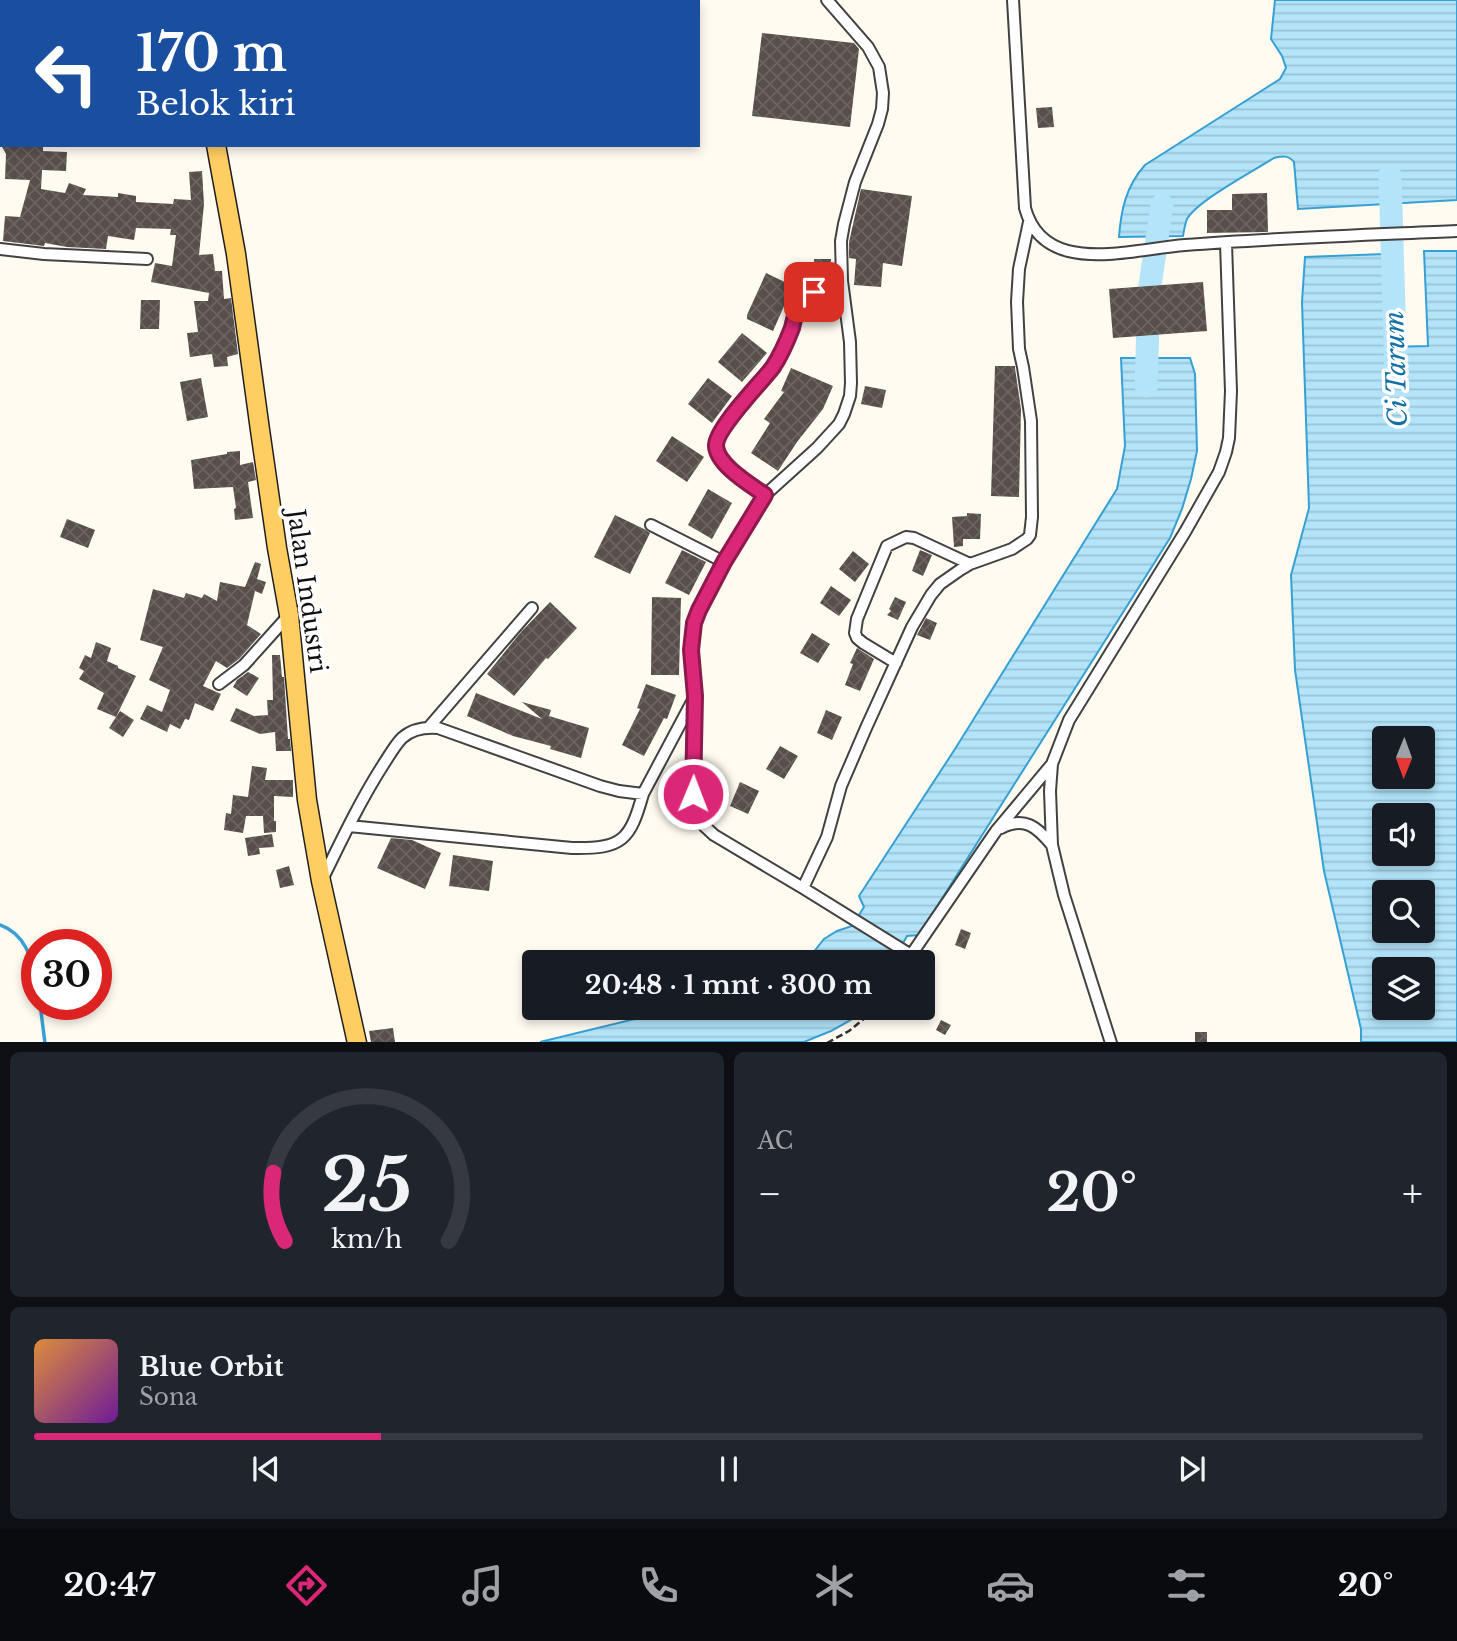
<!DOCTYPE html>
<html lang="id">
<head>
<meta charset="utf-8">
<style>
	:root { --surface:#171b24; --page:#20242c; --text:#f1f3f6; --muted:#9ea1a6; --line:#363941; --accent:#db2777 }
	body { margin:0; font-family:"Libre Baskerville",serif; background:var(--page); color:var(--text); height:100vh; display:flex; flex-direction:column; font-size:26px; white-space:nowrap }
	* { box-sizing:border-box; margin:0 }
	p { font-size:23px; color:var(--muted) }
	.icon { flex:none; width:38px; height:38px; fill:none; stroke:currentColor; stroke-width:2; stroke-linecap:round; stroke-linejoin:round }
	.map { position:relative; height:1042px; overflow:hidden }
	.panel { display:flex; flex-direction:column; gap:10px; padding:10px; background:#0d0f14; flex:1 }
	.panel>* { flex:none }
	.guide { position:absolute; left:0px; top:0px; width:700px; height:147px; box-shadow:0 4px 10px #0003; background:#1a4fa0; color:#fff; overflow:hidden }
	.needle { width:46px; rotate:181deg }
	.fabs { position:absolute; left:1372px; top:726px; display:grid; gap:14px }
	.fabs a { display:grid; place-items:center; width:63px; height:63px; border-radius:7px; background:var(--surface); box-shadow:0 4px 10px #0003; font-size:35px }
	.speed { position:absolute; left:21px; top:929px; display:flex; gap:14px; font-size:35px; font-weight:700; text-align:center }
	.speed>* { display:grid; place-content:center; width:91px; height:91px; border-radius:50%; background:var(--surface); box-shadow:0 4px 10px #0003; line-height:1 }
	.speed .limit { border:10px solid #d22; background:#fff; color:#111 }
	.pin { position:absolute; display:grid; place-items:center; width:60px; height:60px; color:#fff; margin:-30px; border-radius:14px; box-shadow:0 4px 10px #0006 }
	.me { position:absolute; width:77px; margin:-38px; rotate:1deg; stroke-linejoin:round; filter:drop-shadow(0 0 5px #0008) }
	.turn { display:flex; align-items:center; gap:24px; height:147px; padding:0 21px; font-size:32px }
	.turn .icon { width:91px; height:91px; stroke-width:2.5 }
	.turn b { display:block; font-size:49px; line-height:60px }
	.big { font-size:52px; font-weight:800; line-height:1.1 }
	.panel .tile { flex:1; display:flex; flex-direction:column; justify-content:center; gap:10px; min-width:0; padding:0 24px; border-radius:10px; background:var(--page) }
	.panel .dial { align-items:center; gap:0 }
	.dial svg { height:182px; overflow:visible; fill:none; stroke:var(--line); stroke-width:7; stroke-linecap:round; text-anchor:middle }
	.dial text { fill:var(--text); stroke:none }
	.song { display:flex; align-items:center; gap:21px }
	.cover { width:84px; height:84px; border-radius:10px; background:linear-gradient(135deg,hsl(30 70% 55%),hsl(280 70% 35%)) }
	.played { height:7px; border-radius:4px; background:linear-gradient(90deg,var(--accent) 25%,var(--line) 25%) }
	.keys { display:flex; justify-content:space-around; direction:ltr }
	.heat { display:flex; justify-content:space-between; align-items:center; font-size:38px; direction:ltr }
	.panel .tiles { flex:1; display:grid; gap:10px; grid-template-columns:1fr 1fr }
	.tile:last-child { grid-column:span 2 }
	.trip { position:absolute; left:522px; top:950px; width:413px; height:70px; border-radius:7px; background:var(--surface); box-shadow:0 4px 10px #0003; font-weight:800; line-height:70px; text-align:center }
	.tabs { display:flex; height:112px; justify-content:space-around; align-items:center; background:#090b0e; color:var(--muted) }
	.tabs .icon { width:49px; height:49px }
	.tabs .current { color:var(--accent) }
	.tabs b { font-size:32px; color:var(--text) }
	.map>svg:first-child { display:block }
	.water { fill:url(#water-rules); stroke:#36a0d4; stroke-width:2; fill-rule:evenodd }
	.lines { fill:none; stroke-linecap:round; stroke-linejoin:round }
	.stream { stroke:#36a0d4; stroke-width:3.5 }
	.river { stroke:#b3e4f9; stroke-width:23 }
	.building { fill:url(#building-cross-hatch) }
	.minor-casing { stroke:#424242; stroke-width:14 }
	.primary-casing { stroke:#202020; stroke-width:21 }
	.path { stroke:#313131; stroke-width:2.5; stroke-dasharray:7 3.5; stroke-linecap:butt }
	.minor { stroke:#fff; stroke-width:10 }
	.primary { stroke:#ffce62; stroke-width:18 }
	.route-casing { stroke:#8e194d; stroke-width:18 }
	.route { stroke:#db2777; stroke-width:12 }
	.labels { text-anchor:middle; stroke-width:7; stroke-linejoin:round; paint-order:stroke }
	.street-label { font-size:24px; fill:#0f0f0f; stroke:#fff }
	.water-label { font-size:26px; font-style:italic; fill:#1170a8; stroke:#fff }
</style>
</head>
<body>
<div class="map">
<svg width="1457" height="1043" viewBox="0 0 1457 1043">
	<defs>
		<pattern id="water-rules" width="6" height="5" patternUnits="userSpaceOnUse" patternTransform="scale(1.75)"><rect width="6" height="5" fill="#b3e4f9"/><path d="M0 2.5h6" fill="none" stroke="#99c2d4"/></pattern>
		<pattern id="building-cross-hatch" width="8" height="8" patternUnits="userSpaceOnUse" patternTransform="scale(1.75)"><rect width="8" height="8" fill="#584f4b"/><path d="M0 0l8 8M0 8l8-8" fill="none" stroke="#6b6461"/></pattern>
	</defs>
	<rect width="100%" height="100%" fill="#fffbf1"/>
	<!-- water -->
	<path class="water" d="M 1275,0 L 1457,0 L 1457,200 L 1298,209 L 1294,162 C 1288,155 1283,156 1274,158 C 1255,170 1197,201 1187,219 C 1185,224 1184,230 1183,236 L 1119,237 C 1121,210 1126,186 1145,165 L 1280,79 L 1286,68 L 1282,56 L 1271,39 Z
		M 1424,251 L 1457,251 L 1457,1042 L 1361,1042 L 1361,1029 L 1324,871 L 1295,670 L 1291,575 L 1309,508 L 1302,302 L 1305,257 L 1384,254 L 1385,347 L 1428,346 ZM 1384,738 L 1423,738 L 1423,777 L 1384,777 ZM 1384,816 L 1423,816 L 1423,854 L 1384,854 ZM 1384,892 L 1423,892 L 1423,931 L 1384,931 ZM 1384,970 L 1423,970 L 1423,1008 L 1384,1008 Z
		M 1121,358 L 1190,358 L 1195,374 L 1197,451 L 1191,479 L 1182,509 L 1170,538 L 919,935 L 907,936 L 898,953 L 898,962 L 803,962 L 808,959 L 824,939 L 837,931 L 852,926 L 864,907 L 859,896 L 955,749 L 1117,489 L 1125,446 Z
		M 680,1008 L 868,1008 L 865,1012 L 831,1031 L 804,1042 L 540,1042 Z"/>
	<g class="lines">
		<!-- stream -->
		<path class="stream" d="M 0,925 C 25,934 31,957 37,980
			M 40,1004 L 45,1043"/>
		<!-- river -->
		<path class="river" d="M 1390,175 L 1396,378
			M 1146,386 L 1149,292 L 1162,205"/>
	</g>
	<!-- building -->
	<path class="building" d="M 762,33 L 854,43 L 859,49 L 850,127 L 752,116 Z
		M 1052,107 L 1054,127 L 1038,128 L 1036,108 Z
		M 1,145 L 43,146 L 43,151 L 67,152 L 66,171 L 42,170 L 41,189 L 65,193 L 69,183 L 86,189 L 83,195 L 118,197 L 118,193 L 136,196 L 136,202 L 173,204 L 174,199 L 191,200 L 189,172 L 202,171 L 204,204 L 199,255 L 213,254 L 215,271 L 222,271 L 224,299 L 231,298 L 238,354 L 227,357 L 228,366 L 214,367 L 212,354 L 190,357 L 187,333 L 198,332 L 194,301 L 208,301 L 209,293 L 151,282 L 155,263 L 172,266 L 176,235 L 170,235 L 171,229 L 136,228 L 134,240 L 108,236 L 106,249 L 67,247 L 45,243 L 44,246 L 3,241 L 5,216 L 20,217 L 30,180 L 5,179 L 6,154 Z
		M 861,189 L 912,196 L 902,266 L 883,263 L 881,287 L 854,285 L 856,259 L 849,258 L 849,242 Z
		M 1267,193 L 1268,232 L 1207,233 L 1207,210 L 1232,210 L 1232,194 Z
		M 814,259 L 831,259 L 831,274 L 815,275 Z
		M 766,273 L 793,286 L 773,331 L 747,319 L 747,315 Z
		M 1203,282 L 1207,331 L 1113,338 L 1109,289 Z
		M 141,300 L 160,300 L 159,329 L 140,329 Z
		M 742,333 L 767,353 L 742,382 L 718,362 Z
		M 995,366 L 1015,366 L 1015,368 L 1021,409 L 1019,497 L 991,496 Z
		M 791,368 L 833,386 L 823,409 L 797,442 L 778,471 L 751,453 L 770,423 L 764,419 L 784,392 L 781,391 Z
		M 201,378 L 208,417 L 187,421 L 180,382 Z
		M 708,378 L 732,396 L 712,423 L 688,404 Z
		M 865,386 L 886,390 L 882,408 L 861,404 Z
		M 672,436 L 704,457 L 687,482 L 656,461 Z
		M 240,451 L 240,465 L 253,462 L 256,480 L 248,482 L 253,518 L 235,520 L 234,509 L 236,508 L 233,487 L 194,489 L 191,460 L 227,454 L 227,452 Z
		M 708,489 L 732,503 L 712,539 L 688,525 Z
		M 967,513 L 981,514 L 980,539 L 963,539 L 963,546 L 954,547 L 952,517 L 967,516 Z
		M 615,515 L 644,529 L 650,533 L 630,574 L 594,557 Z
		M 67,519 L 95,530 L 88,548 L 60,537 Z
		M 682,550 L 706,562 L 689,595 L 665,583 Z
		M 920,550 L 932,555 L 923,576 L 912,571 Z
		M 853,551 L 869,564 L 855,582 L 839,569 Z
		M 255,562 L 261,564 L 257,579 L 266,582 L 262,594 L 255,591 L 247,625 L 261,634 L 239,659 L 227,668 L 216,661 L 203,686 L 221,694 L 213,711 L 195,703 L 189,720 L 185,719 L 180,729 L 170,724 L 167,732 L 140,719 L 147,705 L 162,712 L 170,690 L 149,680 L 163,647 L 140,640 L 153,589 L 184,598 L 186,593 L 202,598 L 204,594 L 217,601 L 220,582 L 245,587 Z
		M 831,586 L 851,600 L 839,616 L 820,603 Z
		M 652,597 L 681,598 L 679,675 L 651,675 Z
		M 895,597 L 906,602 L 898,620 L 887,615 L 891,611 L 889,609 Z
		M 550,602 L 577,628 L 548,659 L 546,658 L 514,696 L 487,674 L 521,632 Z
		M 926,618 L 937,623 L 930,640 L 917,635 Z
		M 812,633 L 830,644 L 818,663 L 800,653 Z
		M 96,642 L 111,648 L 107,661 L 118,666 L 118,668 L 136,676 L 116,717 L 97,709 L 104,693 L 79,679 L 84,671 L 79,668 L 85,655 L 91,658 Z
		M 857,648 L 874,659 L 860,691 L 845,685 L 853,664 L 850,663 Z
		M 272,655 L 280,655 L 282,677 L 284,677 L 288,739 L 290,739 L 291,751 L 276,751 L 275,732 L 260,734 L 230,721 L 236,708 L 254,716 L 268,715 L 267,700 L 273,700 Z
		M 248,672 L 259,678 L 247,696 L 233,687 L 237,680 Z
		M 646,684 L 676,695 L 667,719 L 664,718 L 644,756 L 622,745 L 640,709 L 637,708 Z
		M 476,693 L 542,719 L 522,702 L 551,710 L 549,716 L 589,728 L 581,758 L 550,749 L 551,746 L 513,736 L 467,716 Z
		M 826,710 L 842,717 L 832,740 L 817,733 Z
		M 120,711 L 134,720 L 123,737 L 109,728 Z
		M 780,746 L 798,756 L 784,779 L 766,769 Z
		M 252,766 L 267,768 L 265,780 L 293,780 L 293,797 L 274,796 L 274,821 L 276,821 L 276,832 L 264,833 L 263,816 L 246,816 L 243,833 L 224,830 L 226,813 L 231,814 L 233,795 L 248,797 Z
		M 740,782 L 759,791 L 748,814 L 730,806 Z
		M 272,834 L 274,847 L 259,848 L 260,854 L 248,856 L 245,838 Z
		M 391,838 L 412,840 L 441,853 L 425,889 L 377,868 Z
		M 453,855 L 493,861 L 489,891 L 449,886 Z
		M 289,866 L 294,885 L 280,888 L 276,870 Z
		M 961,929 L 971,933 L 965,949 L 955,945 Z
		M 941,1020 L 951,1025 L 945,1035 L 936,1030 Z
		M 393,1028 L 395,1042 L 371,1042 L 369,1031 Z
		M 1195,1032 L 1207,1032 L 1207,1042 L 1195,1042 Z"/>
	<g class="lines">
		<defs>
			<path id="minor" d="M 827,0 L 868,47 L 879,67 L 883,93 L 882,109 L 878,124 L 855,182 L 844,224 L 841,241 L 842,281 L 850,342 L 851,383 L 850,396 L 844,414 L 839,424 L 817,448 L 765,495 L 724,562 L 699,610 L 691,636 L 691,651 L 695,696 L 694,810 L 700,822 L 714,835 L 803,888 L 911,955 L 996,831 L 1052,764
				M 1013,0 L 1025,208 C 1031,230 1045,245 1068,251 C 1104,260 1148,248 1185,245 C 1275,238 1366,235 1457,231
				M 42,2 L 43,0
				M 0,47 L 2,45
				M 0,249 L 44,254 L 147,259
				M 765,495 C 751,485 718,465 716,447 C 715,430 760,384 772,368 C 779,358 785,346 789,334 C 793,323 795,309 804,300 C 814,290 830,286 842,281
				M 651,525 L 724,562
				M 896,663 L 863,643 L 857,638 L 855,633 L 857,619 L 887,546 L 906,537 L 914,538 L 970,564
				M 219,684 L 244,665 L 289,615
				M 429,727 L 532,608
				M 349,826 L 572,848 C 623,849 630,840 643,794
				M 1001,828 C 1025,816 1037,827 1052,845
				M 322,880 C 341,841 360,801 383,765 C 389,756 395,745 402,738 C 412,729 425,727 438,728 L 600,786 L 619,791 L 643,794 L 694,698
				M 803,888 L 827,837 L 841,786 L 866,728 L 912,627 L 931,595 L 940,584 L 960,570 L 970,564 L 1012,549 L 1027,539 L 1030,535 L 1032,517 L 1031,421 L 1023,367 L 1019,349 L 1017,302 L 1019,269 L 1029,222
				M 1111,1043 L 1064,895 L 1052,845 L 1050,791 L 1052,764 L 1069,720 L 1185,532 L 1219,472 L 1226,452 L 1229,438 L 1231,391 L 1226,243"/>
			<path id="primary" d="M 197,0 L 197,2
				M 216,145 L 236,254 L 260,430 L 277,548 L 289,615 L 307,800 L 321,881 L 357,1043"/>
		</defs>
		<!-- minor casing -->
		<use href="#minor" class="minor-casing"/>
		<!-- primary casing -->
		<use href="#primary" class="primary-casing"/>
		<!-- path -->
		<path class="path" d="M 827,1043 L 849,1031 L 877,1008"/>
		<!-- minor -->
		<use href="#minor" class="minor"/>
		<!-- primary -->
		<use href="#primary" class="primary"/>
	</g>
	<g class="lines">
		<defs>
			<path id="route" d="M 693,794 L 695,696 L 691,650 L 694,623 L 699,610 L 724,562 L 765,495 C 751,485 717,465 716,446 C 715,429 761,383 773,367 C 781,355 787,341 792,328 C 794,319 796,309 801,302 C 805,298 810,295 814,292"/>
		</defs>
		<!-- route casing -->
		<use href="#route" class="route-casing"/>
		<!-- route -->
		<use href="#route" class="route"/>
	</g>
	<g class="labels">
		<!-- street labels -->
		<g class="street-label">
			<text transform="translate(307 591) rotate(82)" y="8">Jalan Industri</text>
		</g>
		<!-- water labels -->
		<g class="water-label">
			<text transform="translate(1396 369) rotate(-92)" y="9">Ci Tarum</text>
		</g>
	</g>
</svg>
<div class="fabs">
<a><svg class="needle" viewBox="-14 -14 28 28"><path d="M0-13l5 13h-10z" fill="#e53935"/><path d="M0 13l5-13h-10z" fill="#9ea1a6"/></svg></a>
<a><svg class="icon" aria-label="sound" viewBox="0 0 24 24"><path d="M4 9h4l5-4v14l-5-4H4zM17 9q2 3 0 6"/></svg></a>
<a><svg class="icon" aria-label="search" viewBox="0 0 24 24"><circle cx="10" cy="10" r="6"/><path d="M15 15l6 6"/></svg></a>
<a><svg class="icon" aria-label="layers" viewBox="0 0 24 24"><path d="M12 4l9 5-9 5-9-5zM3 14l9 5 9-5"/></svg></a>
</div>
<div class="speed"><div class="limit">30</div></div>
<div class="pin" style="left:814px;top:292px;background:#d93025"><svg class="icon" aria-label="arrive" viewBox="0 0 24 24"><path d="M6 21V4h12l-3 4 3 4H6"/></svg></div>
<svg class="me" style="left:693px;top:794px" viewBox="-20 -20 40 40"><circle r="17" fill="#db2777" stroke="#fff" stroke-width="3"/><path d="M0-11L8 9 0 5-8 9z" fill="#fff"/></svg>
<div class="trip">20:48 · 1 mnt · 300 m</div>
<div class="guide">
<div class="turn"><svg class="icon" aria-label="left" viewBox="0 0 24 24"><path d="M17 20v-9H6M10 6l-5 5 5 5"/></svg><div><b>170 m</b>Belok kiri</div></div>
</div>
</div>
<section class="panel">
<div class="tiles">
<div class="tile dial"><svg viewBox="0 0 100 80">
<path d="M14 69A42 42 0 1 1 86 69"/>
<path d="M14 69A42 42 0 0 1 9 39" stroke="#db2777"/>
<text x="50" y="56" font-size="32" font-weight="700">25</text>
<text x="50" y="72" font-size="11">km/h</text>
</svg></div>
<div class="tile"><p>AC</p>
<div class="heat"><a>−</a><b class="big">20°</b><a>+</a></div>
</div>
<div class="tile">
<div class="song"><i class="cover"></i><div><b>Blue Orbit</b><p>Sona</p></div></div>
<div class="played"></div>
<div class="keys"><svg class="icon" aria-label="previous" viewBox="0 0 24 24"><path d="M18 5L8 12l10 7zM5 5v14"/></svg><svg class="icon" aria-label="pause" viewBox="0 0 24 24"><path d="M8 5v14M16 5v14"/></svg><svg class="icon" aria-label="next" viewBox="0 0 24 24"><path d="M6 5l10 7-10 7zM19 5v14"/></svg></div>
</div>
</div>
</section>
<nav class="tabs">
<b>20:47</b>
<svg class="icon current" aria-label="directions" viewBox="0 0 24 24"><path d="M12 3l9 9-9 9-9-9zM9 14v-3h6M13 9l2 2-2 2"/></svg>
<svg class="icon" aria-label="music" viewBox="0 0 24 24"><path d="M9 18V5l10-2v13"/><circle cx="6" cy="18" r="3"/><circle cx="16" cy="16" r="3"/></svg>
<svg class="icon" aria-label="phone" viewBox="0 0 24 24"><path d="M5 4h4l2 5-3 2q2 4 5 5l2-3 5 2v4C11 20 4 13 5 4z"/></svg>
<svg class="icon" aria-label="climate" viewBox="0 0 24 24"><path d="M12 3v18M4 7l16 10M4 17L20 7"/></svg>
<svg class="icon" aria-label="car" viewBox="0 0 24 24"><path d="M5 17H2v-5l4-1 3-4h7l3 4 3 1v5h-3M9 17h6M6 11h13"/><circle cx="7" cy="17" r="2"/><circle cx="17" cy="17" r="2"/></svg>
<svg class="icon" aria-label="filters" viewBox="0 0 24 24"><path d="M4 7h16M4 17h16"/><circle cx="9" cy="7" r="2"/><circle cx="15" cy="17" r="2"/></svg>
<b>20°</b>
</nav>
</body>
</html>
